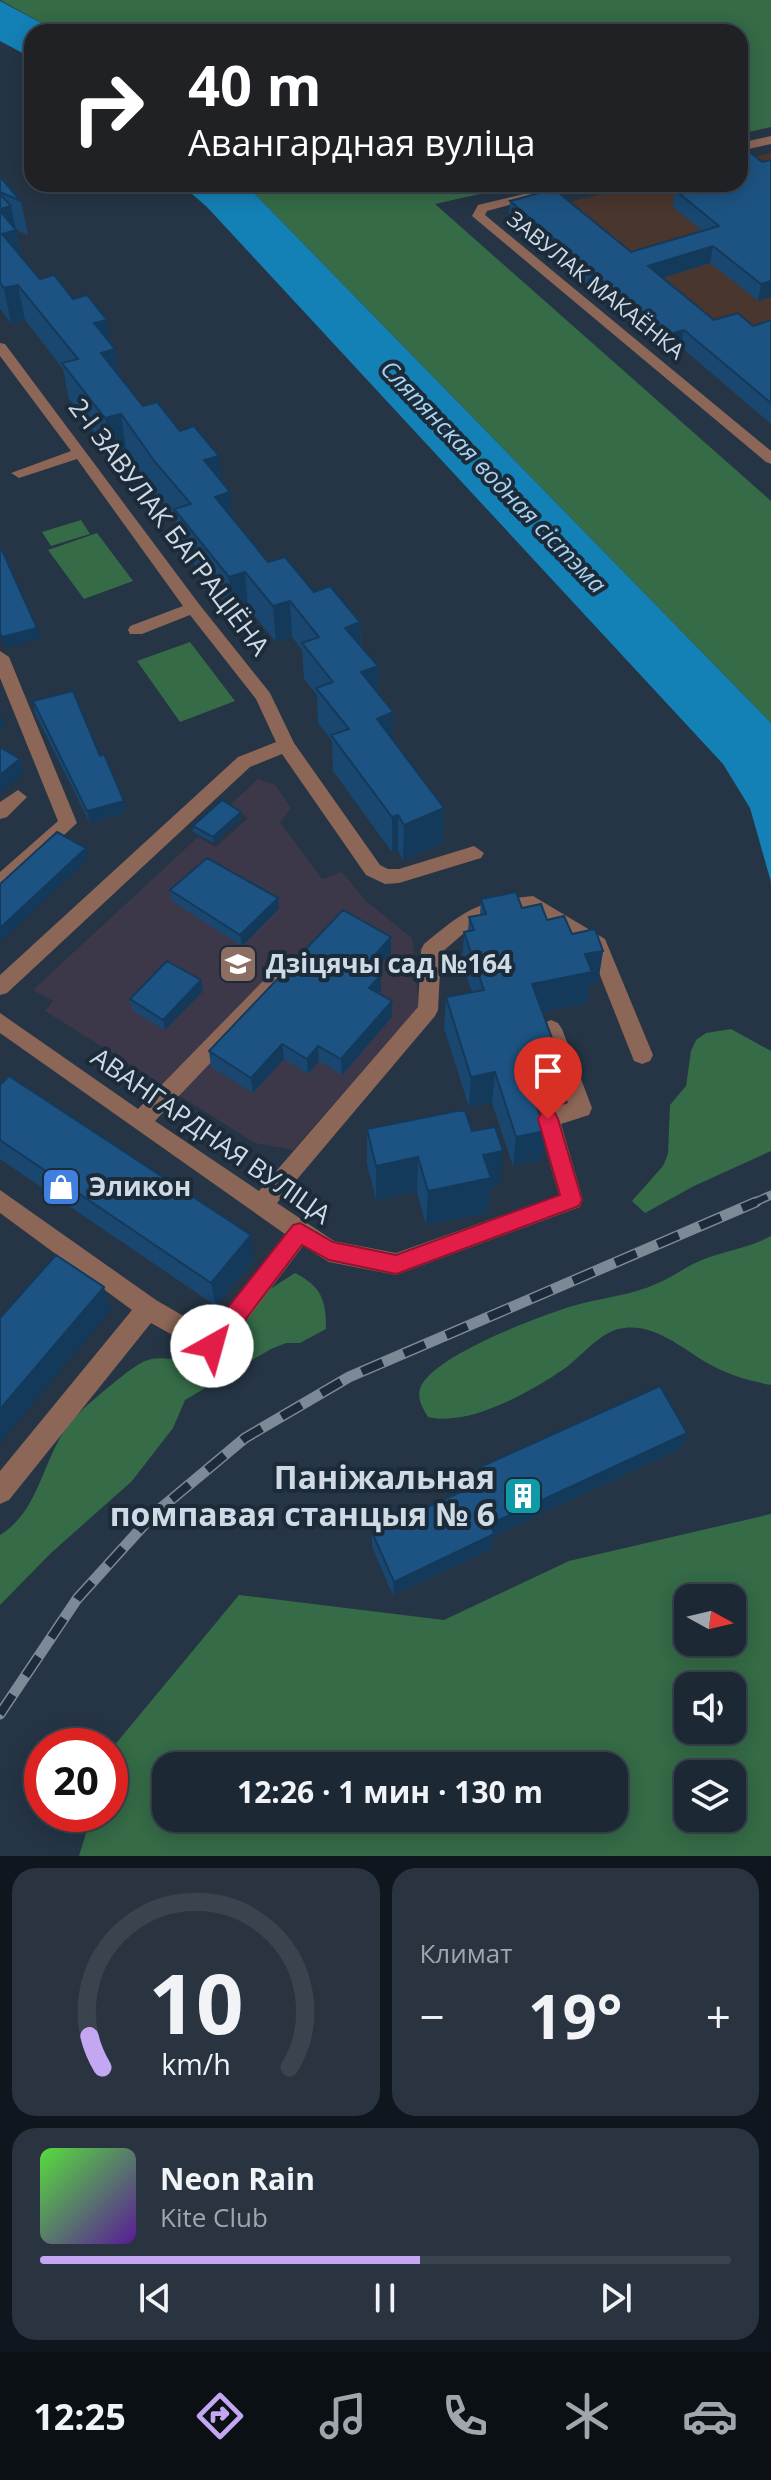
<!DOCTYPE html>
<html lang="ru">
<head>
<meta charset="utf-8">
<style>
	:root { --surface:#1c2834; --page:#293440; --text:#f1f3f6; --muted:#a0a6ac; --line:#3a444f; --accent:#c3a7f2 }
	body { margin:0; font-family:"Open Sans",sans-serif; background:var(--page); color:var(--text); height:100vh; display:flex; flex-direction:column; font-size:30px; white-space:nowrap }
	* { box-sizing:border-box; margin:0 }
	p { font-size:26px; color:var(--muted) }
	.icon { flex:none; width:44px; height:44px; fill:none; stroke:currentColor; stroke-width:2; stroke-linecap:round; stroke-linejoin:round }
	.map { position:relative; height:1856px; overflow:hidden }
	.sheet { display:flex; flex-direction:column; gap:12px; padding:12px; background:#0f161d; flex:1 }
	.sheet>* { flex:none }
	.guide { position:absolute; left:24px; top:24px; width:724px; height:168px; border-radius:24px; box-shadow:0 4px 20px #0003,0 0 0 2px var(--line); background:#202124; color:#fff; overflow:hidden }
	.needle { width:52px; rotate:98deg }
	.controls { position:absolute; left:674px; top:1584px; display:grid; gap:16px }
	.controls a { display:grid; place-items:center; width:72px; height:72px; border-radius:16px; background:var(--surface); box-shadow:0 4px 20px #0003,0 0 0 2px var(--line); font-size:40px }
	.speed { position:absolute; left:24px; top:1728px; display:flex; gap:16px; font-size:40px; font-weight:700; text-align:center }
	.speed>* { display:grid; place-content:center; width:104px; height:104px; border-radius:50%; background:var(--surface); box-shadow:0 4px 20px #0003,0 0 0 2px var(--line); line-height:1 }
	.speed .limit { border:12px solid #d22; background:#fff; color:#111 }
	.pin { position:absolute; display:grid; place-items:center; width:68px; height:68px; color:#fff; margin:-82px -34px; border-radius:50% 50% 50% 0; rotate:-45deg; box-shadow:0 0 8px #0007 }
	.pin .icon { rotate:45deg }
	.me { position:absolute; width:88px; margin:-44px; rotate:38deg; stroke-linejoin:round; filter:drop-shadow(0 0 6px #0008) }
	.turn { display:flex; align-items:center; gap:28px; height:168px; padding:0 32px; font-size:36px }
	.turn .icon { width:104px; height:104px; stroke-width:2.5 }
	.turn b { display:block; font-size:56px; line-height:68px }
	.big { font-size:60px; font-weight:700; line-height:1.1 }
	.sheet .widget { flex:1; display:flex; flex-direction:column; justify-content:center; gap:12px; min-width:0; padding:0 28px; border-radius:24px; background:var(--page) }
	.sheet .dial { align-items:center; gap:0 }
	.dial svg { height:208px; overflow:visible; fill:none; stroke:var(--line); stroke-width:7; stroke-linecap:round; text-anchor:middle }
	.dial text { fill:var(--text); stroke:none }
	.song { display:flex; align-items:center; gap:24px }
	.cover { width:96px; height:96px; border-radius:12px; background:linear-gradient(135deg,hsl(110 70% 55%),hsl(270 70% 35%)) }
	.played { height:8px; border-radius:4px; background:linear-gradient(90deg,var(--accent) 55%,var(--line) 55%) }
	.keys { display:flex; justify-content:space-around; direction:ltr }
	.heat { display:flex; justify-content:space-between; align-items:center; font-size:44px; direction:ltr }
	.sheet .tiles { flex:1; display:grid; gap:12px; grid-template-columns:1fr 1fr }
	.widget:last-child { grid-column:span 2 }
	.trip { position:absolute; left:152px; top:1752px; width:476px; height:80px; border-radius:24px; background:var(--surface); box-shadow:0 4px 20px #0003,0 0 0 2px var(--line); font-weight:700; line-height:80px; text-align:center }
	.menu { display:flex; height:128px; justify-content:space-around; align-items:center; background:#0b1015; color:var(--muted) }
	.menu .icon { width:56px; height:56px }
	.menu .on { color:var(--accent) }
	.menu b { font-size:36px; color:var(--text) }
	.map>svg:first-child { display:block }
	.industrial { fill:#49362e }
	.education { fill:#3c3849 }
	.green { fill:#356b47; fill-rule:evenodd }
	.water { fill:#1481b6 }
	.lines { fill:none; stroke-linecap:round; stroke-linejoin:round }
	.minor { fill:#8c6657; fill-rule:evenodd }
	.rail-far1-casing { stroke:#7c8996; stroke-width:9 }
	.rail-casing { stroke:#7c8996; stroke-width:11 }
	.rail-far1 { stroke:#1b2b3a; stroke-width:6; stroke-dasharray:18; stroke-linecap:butt }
	.rail { stroke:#1b2b3a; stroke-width:8; stroke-dasharray:23; stroke-linecap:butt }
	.wall { fill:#194770 }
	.shaded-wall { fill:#143a5b }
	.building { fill:#1d5382; stroke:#143a5b; stroke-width:2 }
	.route { fill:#e11d48; stroke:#92132f; stroke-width:2 }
	.labels { text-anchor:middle; stroke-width:8; stroke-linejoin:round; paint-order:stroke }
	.far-street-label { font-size:22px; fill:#cfdae4; stroke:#1b2b3a }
	.far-water-label { font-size:24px; font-style:italic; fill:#a8d3f0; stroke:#1b2b3a }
	.street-label { font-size:26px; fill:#cfdae4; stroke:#1b2b3a }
	.poi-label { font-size:26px; font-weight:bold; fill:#cfdae4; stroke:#1b2b3a; text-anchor:start }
	.near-poi-label { font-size:32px; font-weight:bold; fill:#cfdae4; stroke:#1b2b3a; text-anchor:end }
</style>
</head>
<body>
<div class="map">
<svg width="771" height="1856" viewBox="0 0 771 1856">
	<rect width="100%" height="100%" fill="#253545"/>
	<!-- industrial -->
	<path class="industrial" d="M 771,153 L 771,424 L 696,360 L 685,346 L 664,352 L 509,218 L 638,184 L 740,184 L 740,160 Z"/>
	<!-- education -->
	<path class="education" d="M 258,779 L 275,785 L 291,808 L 280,822 L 322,879 L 342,872 L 367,902 L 412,938 L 419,1007 L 293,1150 L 255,1143 L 45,1011 L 53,1001 L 33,990 L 198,837 L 216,847 L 248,818 L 229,806 Z"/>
	<!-- green -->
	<path class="green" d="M 0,0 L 771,0 L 771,127 L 740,134 L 740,32 L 58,32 Z
		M 245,184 L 524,184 L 435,204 L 771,501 L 771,723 Z
		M 81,520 L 90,534 L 51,546 L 42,532 Z
		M 97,533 L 133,581 L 84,599 L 48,550 Z
		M 190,642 L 235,701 L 180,722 L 137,661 Z
		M 731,1029 L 771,1051 L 771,1151 L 694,1186 L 645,1213 L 632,1201 L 663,1166 L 668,1154 L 670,1105 L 686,1086 L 691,1051 L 696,1040 L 706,1033 Z
		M 771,1236 L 771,1385 C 750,1381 732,1376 713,1366 C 684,1351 654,1320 618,1329 C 597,1335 581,1357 564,1369 C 530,1392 469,1427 428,1417 C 423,1409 417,1399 420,1389 C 429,1357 538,1317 569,1307 C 597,1298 631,1296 658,1283 C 675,1276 689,1264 707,1258 C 729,1250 750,1247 771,1236 Z
		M 295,1273 C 322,1287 326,1300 326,1329 L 300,1343 L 286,1343 L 271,1349 L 185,1400 L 173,1428 L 132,1481 L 51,1553 L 0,1605 L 0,1535 C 44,1508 42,1449 78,1414 C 89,1403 133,1365 145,1361 C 168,1352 194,1370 217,1357 C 238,1346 251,1306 269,1290 C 277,1284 286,1279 295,1273 Z
		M 771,1514 L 771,1856 L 79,1856 L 92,1814 L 110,1814 L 110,1757 L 113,1747 L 239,1595 L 444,1620 L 569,1561 ZM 688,1598 L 732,1598 L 732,1642 L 688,1642 ZM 688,1686 L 732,1686 L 732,1730 L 688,1730 ZM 166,1766 L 614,1766 L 614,1818 L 166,1818 ZM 688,1774 L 732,1774 L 732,1818 L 688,1818 Z"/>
	<!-- water -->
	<path class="water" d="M 0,1 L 58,32 L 32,32 L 32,58 L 0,41 Z
		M 170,184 L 245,184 L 771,723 L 771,882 L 750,808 L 723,764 L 207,207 L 192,194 Z"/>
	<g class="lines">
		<!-- minor -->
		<path class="minor" d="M 771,136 L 771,144 L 740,151 L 740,143 Z
			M 566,184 L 587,184 L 487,211 L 485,215 L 771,451 L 771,464 L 766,462 L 472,216 L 478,205 Z
			M 0,343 L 5,344 L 199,604 L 270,693 L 294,743 L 380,865 L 388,869 L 399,869 L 474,846 L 484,853 L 481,858 L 399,883 L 385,884 L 366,875 L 282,754 L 250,767 L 7,993 L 0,995 L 0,975 L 238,757 L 276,742 L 256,699 L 190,615 L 142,634 L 130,634 L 128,630 L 130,626 L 183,606 L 77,459 L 19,478 L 11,473 L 71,451 L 0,356 Z
			M 0,651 L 9,657 L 77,823 L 7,888 L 0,890 L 0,872 L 58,821 L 0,678 Z
			M 18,790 L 27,797 L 7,817 L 0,819 L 0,802 Z
			M 533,896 L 605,939 L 653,1055 L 650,1061 L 642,1064 L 634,1061 L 590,950 L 530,912 L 493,915 L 471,927 L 441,953 L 438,1010 L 435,1016 L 277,1203 L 334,1241 L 396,1253 L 559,1195 L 537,1119 L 540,1112 L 568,1103 L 540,1029 L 544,1023 L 551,1020 L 558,1023 L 562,1029 L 592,1108 L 589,1115 L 561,1124 L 583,1200 L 580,1207 L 396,1275 L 329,1262 L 303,1246 L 221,1354 L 212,1357 L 151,1323 L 9,1500 L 0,1504 L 0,1471 L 132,1310 L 0,1213 L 0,1190 L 156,1300 L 209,1331 L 285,1234 L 0,1033 L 0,1013 L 138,1109 L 266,978 L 273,976 L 280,978 L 283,984 L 280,990 L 155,1121 L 259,1191 L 418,1007 L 421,950 L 424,944 C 468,908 476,902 533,896 Z"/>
		<defs>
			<path id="rail-far1" d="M 751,1204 L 771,1195"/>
			<path id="rail" d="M 0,1714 L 77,1599 L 154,1514 L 245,1438 L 349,1377 L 756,1202"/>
		</defs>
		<!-- rail-far1 casing -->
		<use href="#rail-far1" class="rail-far1-casing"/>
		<!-- rail casing -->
		<use href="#rail" class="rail-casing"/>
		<!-- rail-far1 -->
		<use href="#rail-far1" class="rail-far1"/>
		<!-- rail -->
		<use href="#rail" class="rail"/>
	</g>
	<!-- wall -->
	<path class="wall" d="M 0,177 L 21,201 L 28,235 L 16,230 L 21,256 L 40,279 L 115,349 L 119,376 L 143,406 L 180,431 L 222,481 L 233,518 L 268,562 L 360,622 L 361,646 L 378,694 L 393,712 L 393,741 L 444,808 L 443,843 L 403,860 L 398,850 L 392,852 L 333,771 L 332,741 L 318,723 L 317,695 L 304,679 L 302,650 L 292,637 L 276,642 L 248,608 L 232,613 L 179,545 L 175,517 L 159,498 L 126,450 L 111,454 L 69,399 L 63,369 L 25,320 L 11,323 L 0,309 Z
		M 662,184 L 740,184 L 771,297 L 758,301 L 710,263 L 662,278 L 714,320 L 753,326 L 771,320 L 771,424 L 681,347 L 664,352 L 509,218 L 510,201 L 631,252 L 702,231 L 673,207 L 674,194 Z
		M 33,701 L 100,756 L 124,801 L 126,812 L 90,823 L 35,713 Z
		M 241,812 L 241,818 L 214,843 L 193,832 L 193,826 Z
		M 170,890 L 279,909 L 242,946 L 172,901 Z
		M 481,899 L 522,908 L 547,920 L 603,951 L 598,982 L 590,984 L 587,1003 L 543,1012 L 560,1060 L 555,1090 L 532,1095 L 545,1131 L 541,1160 L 513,1166 L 492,1103 L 469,1107 L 444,1028 L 446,997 L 472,992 L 462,964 L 464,932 L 468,931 L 469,917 L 480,915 Z
		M 391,953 L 374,971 L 381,975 L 381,991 L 379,994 L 392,1017 L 342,1075 L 319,1061 L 308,1074 L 284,1059 L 253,1093 L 211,1067 L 209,1051 Z
		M 201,980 L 203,991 L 165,1030 L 132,1010 L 130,999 Z
		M 0,1085 L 254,1260 L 216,1306 L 0,1159 Z
		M 367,1129 L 472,1131 L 499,1186 L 490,1188 L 487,1213 L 426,1225 L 417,1192 L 376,1200 L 367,1164 Z
		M 687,1433 L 681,1448 L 494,1536 L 492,1549 L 393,1595 L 372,1547 L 372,1532 L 464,1490 L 465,1474 Z"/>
	<!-- shaded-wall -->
	<path class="shaded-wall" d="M 11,206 L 23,265 L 9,269 L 0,218 L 0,209 Z
		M 713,246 L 710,263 L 646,283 L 648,266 Z
		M 771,281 L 771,297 L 758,301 L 761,284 Z
		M 18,285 L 25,320 L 11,323 L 4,288 Z
		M 107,320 L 112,350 L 115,349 L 120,385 L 106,389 L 94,323 Z
		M 684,330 L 681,347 L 664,352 L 666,335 Z
		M 121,414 L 126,450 L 111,454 L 105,418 Z
		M 219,456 L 223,491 L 204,460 Z
		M 230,492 L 233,528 L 215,497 Z
		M 245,572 L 248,608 L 232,613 L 229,577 Z
		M 290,601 L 292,637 L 276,642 L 273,606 Z
		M 360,622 L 361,658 L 345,628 Z
		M 37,628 L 40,639 L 5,648 L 2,637 Z
		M 378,666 L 378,702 L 361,672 Z
		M 393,712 L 393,748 L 377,719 Z
		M 2,716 L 5,728 L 0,729 L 0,717 Z
		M 20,759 L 24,774 L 0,793 L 0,775 Z
		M 124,801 L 126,812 L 90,823 L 87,811 Z
		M 444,808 L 443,843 L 403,860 L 404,825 Z
		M 241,812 L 241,818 L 214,843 L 213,837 Z
		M 398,815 L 398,850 L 392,852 L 392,817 Z
		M 86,848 L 88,859 L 0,942 L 0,928 Z
		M 278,898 L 279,909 L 242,946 L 240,935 Z
		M 391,937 L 391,953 L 365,982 L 365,966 Z
		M 603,951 L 598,982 L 590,984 L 587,1003 L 528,1015 L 532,984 L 585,954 Z
		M 381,975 L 381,991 L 369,1004 L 369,988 Z
		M 201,980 L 203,991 L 165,1030 L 163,1020 Z
		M 392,1001 L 392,1017 L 342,1075 L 341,1059 Z
		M 282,1044 L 284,1059 L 253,1093 L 251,1078 Z
		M 318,1046 L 319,1061 L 308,1074 L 307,1059 Z
		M 560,1060 L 555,1090 L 519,1097 L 523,1067 Z
		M 495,1072 L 492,1103 L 469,1107 L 471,1077 Z
		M 545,1131 L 541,1160 L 513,1166 L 516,1137 Z
		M 503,1151 L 499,1186 L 490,1188 L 487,1213 L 426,1225 L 428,1191 L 483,1155 Z
		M 418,1157 L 417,1192 L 376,1200 L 376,1166 Z
		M 251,1235 L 254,1260 L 216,1306 L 211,1283 Z
		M 104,1287 L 111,1310 L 0,1443 L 0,1409 Z
		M 687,1433 L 681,1448 L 494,1536 L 492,1549 L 393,1595 L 394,1582 L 490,1524 Z"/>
	<!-- building -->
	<path class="building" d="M 742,146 L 762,162 L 771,160 L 771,281 L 761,284 L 713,246 L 648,266 L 714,320 L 738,313 L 753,326 L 771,320 L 771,403 L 684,330 L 666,335 L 510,201 L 554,189 L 631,252 L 719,226 L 675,190 L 688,187 L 684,184 L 740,184 L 740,147 Z
		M 0,177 L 21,201 L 0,192 Z
		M 0,194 L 11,206 L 0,209 Z
		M 0,211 L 16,230 L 2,234 L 40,279 L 54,275 L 73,299 L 87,295 L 107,320 L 94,323 L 115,349 L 101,353 L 143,406 L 157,402 L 180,431 L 194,426 L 219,456 L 204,460 L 230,492 L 215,497 L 268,562 L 285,557 L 314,592 L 330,586 L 360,622 L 345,628 L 378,666 L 361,672 L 393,712 L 377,719 L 444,808 L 404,825 L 398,815 L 392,817 L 331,735 L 349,729 L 316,688 L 333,682 L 302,643 L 319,637 L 290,601 L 273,606 L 245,572 L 229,577 L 174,509 L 191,504 L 155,462 L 121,414 L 105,418 L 62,363 L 78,359 L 18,285 L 4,288 L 0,283 Z
		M 0,546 L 37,628 L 2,637 L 0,633 Z
		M 73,691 L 100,756 L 104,754 L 124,801 L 87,811 L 33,701 Z
		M 0,747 L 20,759 L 0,775 Z
		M 222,800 L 241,812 L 213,837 L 193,826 Z
		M 57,832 L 86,848 L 0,928 L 0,884 Z
		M 207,858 L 278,898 L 240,935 L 170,890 Z
		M 516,892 L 522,908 L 541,904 L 547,920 L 564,916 L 572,934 L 595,929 L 603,951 L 585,954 L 592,972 L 532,984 L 560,1060 L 523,1067 L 545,1131 L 516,1137 L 495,1072 L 471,1077 L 446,997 L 484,990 L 464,932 L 474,930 L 469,917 L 486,914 L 481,899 Z
		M 343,910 L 391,937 L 365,966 L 381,975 L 369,988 L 392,1001 L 341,1059 L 318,1046 L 307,1059 L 282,1044 L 251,1078 L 209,1051 Z
		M 167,961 L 201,980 L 163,1020 L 130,999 Z
		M 9,1076 L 251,1235 L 211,1283 L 0,1140 L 0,1085 Z
		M 457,1111 L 465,1111 L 472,1131 L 495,1127 L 503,1151 L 483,1155 L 491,1178 L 428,1191 L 418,1157 L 376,1166 L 367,1129 Z
		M 56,1255 L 104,1287 L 0,1409 L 0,1318 Z
		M 660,1386 L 687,1433 L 490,1524 L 494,1534 L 394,1582 L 372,1532 L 472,1487 L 465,1474 Z"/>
	<!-- route -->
	<path class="route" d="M 548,1110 L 555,1113 L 558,1119 L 582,1200 L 579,1206 L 396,1274 L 329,1260 L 302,1245 L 220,1353 L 212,1356 L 204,1353 L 201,1346 L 204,1338 L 293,1225 L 300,1223 L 333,1242 L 396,1255 L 560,1195 L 538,1119 L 541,1113 Z"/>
	<!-- icons -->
	<defs>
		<symbol id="school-square" viewBox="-11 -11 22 22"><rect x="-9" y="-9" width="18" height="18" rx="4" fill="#8d6e63" stroke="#1b2b3a"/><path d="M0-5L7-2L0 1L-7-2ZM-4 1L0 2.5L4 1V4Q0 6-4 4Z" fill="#fff"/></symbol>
		<symbol id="shop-square" viewBox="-11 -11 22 22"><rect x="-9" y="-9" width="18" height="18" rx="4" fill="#3f7fe0" stroke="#1b2b3a"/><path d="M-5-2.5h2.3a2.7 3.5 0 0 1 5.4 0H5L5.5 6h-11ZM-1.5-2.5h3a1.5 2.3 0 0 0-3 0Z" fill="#fff"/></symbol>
		<symbol id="building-square" viewBox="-11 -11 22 22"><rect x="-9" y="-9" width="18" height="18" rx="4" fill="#0f9aa8" stroke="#1b2b3a"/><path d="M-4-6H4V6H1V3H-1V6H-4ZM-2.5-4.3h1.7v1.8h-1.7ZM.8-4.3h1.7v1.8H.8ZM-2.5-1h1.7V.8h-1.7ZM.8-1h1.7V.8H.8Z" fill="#fff"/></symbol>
	</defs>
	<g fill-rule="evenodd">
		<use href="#school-square" x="216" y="942" width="44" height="44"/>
		<use href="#shop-square" x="39" y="1165" width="44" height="44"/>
		<use href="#building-square" x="501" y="1474" width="44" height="44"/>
	</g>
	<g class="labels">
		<!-- far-street labels -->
		<g class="far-street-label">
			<text transform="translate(596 285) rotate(39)" y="8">ЗАВУЛАК МАКАЁНКА</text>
		</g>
		<!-- far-water labels -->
		<g class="far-water-label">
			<text transform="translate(493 477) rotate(46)" y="8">Сляпянская водная сістэма</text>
		</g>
		<!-- street labels -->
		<g class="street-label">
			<text transform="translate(169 527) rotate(53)" y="9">2-І ЗАВУЛАК БАГРАЦІЁНА</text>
			<text transform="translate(211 1136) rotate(35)" y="9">АВАНГАРДНАЯ ВУЛІЦА</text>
		</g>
		<!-- poi labels -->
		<g class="poi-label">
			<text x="266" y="973">Дзіцячы сад №164</text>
			<text x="89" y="1196">Эликон</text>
		</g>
		<!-- near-poi labels -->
		<g class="near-poi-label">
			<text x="495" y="1489">Паніжальная<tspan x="495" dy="37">помпавая станцыя № 6</tspan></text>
		</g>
	</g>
</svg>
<div class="controls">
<a><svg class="needle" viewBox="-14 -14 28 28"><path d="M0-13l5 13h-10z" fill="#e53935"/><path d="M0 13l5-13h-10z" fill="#a0a6ac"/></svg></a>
<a><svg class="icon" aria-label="sound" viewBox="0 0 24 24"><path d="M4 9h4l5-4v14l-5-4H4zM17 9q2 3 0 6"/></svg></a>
<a><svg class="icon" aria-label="layers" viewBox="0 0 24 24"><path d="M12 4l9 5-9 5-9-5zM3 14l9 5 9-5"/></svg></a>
</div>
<div class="speed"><div class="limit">20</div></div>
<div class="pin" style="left:548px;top:1119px;background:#d93025"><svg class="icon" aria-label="arrive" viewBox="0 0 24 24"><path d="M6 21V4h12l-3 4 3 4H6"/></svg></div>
<svg class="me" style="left:212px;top:1346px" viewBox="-20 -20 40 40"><circle r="19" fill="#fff"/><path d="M0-13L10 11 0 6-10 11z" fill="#e11d48"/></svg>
<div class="trip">12:26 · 1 мин · 130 m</div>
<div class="guide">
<div class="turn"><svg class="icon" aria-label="right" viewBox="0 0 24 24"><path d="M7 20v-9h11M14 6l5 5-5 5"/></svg><div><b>40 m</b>Авангардная вуліца</div></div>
</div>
</div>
<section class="sheet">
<div class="tiles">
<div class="widget dial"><svg viewBox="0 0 100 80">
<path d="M14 69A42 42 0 1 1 86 69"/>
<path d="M14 69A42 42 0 0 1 9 57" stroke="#c3a7f2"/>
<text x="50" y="56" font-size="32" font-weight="700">10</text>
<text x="50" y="72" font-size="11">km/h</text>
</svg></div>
<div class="widget"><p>Климат</p>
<div class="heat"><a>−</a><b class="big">19°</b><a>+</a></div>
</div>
<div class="widget">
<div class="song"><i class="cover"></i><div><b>Neon Rain</b><p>Kite Club</p></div></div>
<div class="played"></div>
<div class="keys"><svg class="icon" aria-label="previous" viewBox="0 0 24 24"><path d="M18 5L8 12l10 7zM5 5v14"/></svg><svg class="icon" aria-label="pause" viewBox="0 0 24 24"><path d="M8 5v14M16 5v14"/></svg><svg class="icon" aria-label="next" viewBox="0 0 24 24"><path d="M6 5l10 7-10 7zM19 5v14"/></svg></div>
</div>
</div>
</section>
<nav class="menu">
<b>12:25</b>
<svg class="icon on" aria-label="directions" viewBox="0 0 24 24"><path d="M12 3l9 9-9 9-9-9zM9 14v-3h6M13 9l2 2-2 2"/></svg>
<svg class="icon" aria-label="music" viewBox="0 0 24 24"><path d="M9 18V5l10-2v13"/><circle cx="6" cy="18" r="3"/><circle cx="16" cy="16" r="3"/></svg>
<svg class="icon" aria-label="phone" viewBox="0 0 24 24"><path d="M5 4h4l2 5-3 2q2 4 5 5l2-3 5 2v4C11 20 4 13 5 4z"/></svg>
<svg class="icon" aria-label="climate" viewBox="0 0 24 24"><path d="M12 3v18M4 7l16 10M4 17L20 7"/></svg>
<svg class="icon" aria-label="car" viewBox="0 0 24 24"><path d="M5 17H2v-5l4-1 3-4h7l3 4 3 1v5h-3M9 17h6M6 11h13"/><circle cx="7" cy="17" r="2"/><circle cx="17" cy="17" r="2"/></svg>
</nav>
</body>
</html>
